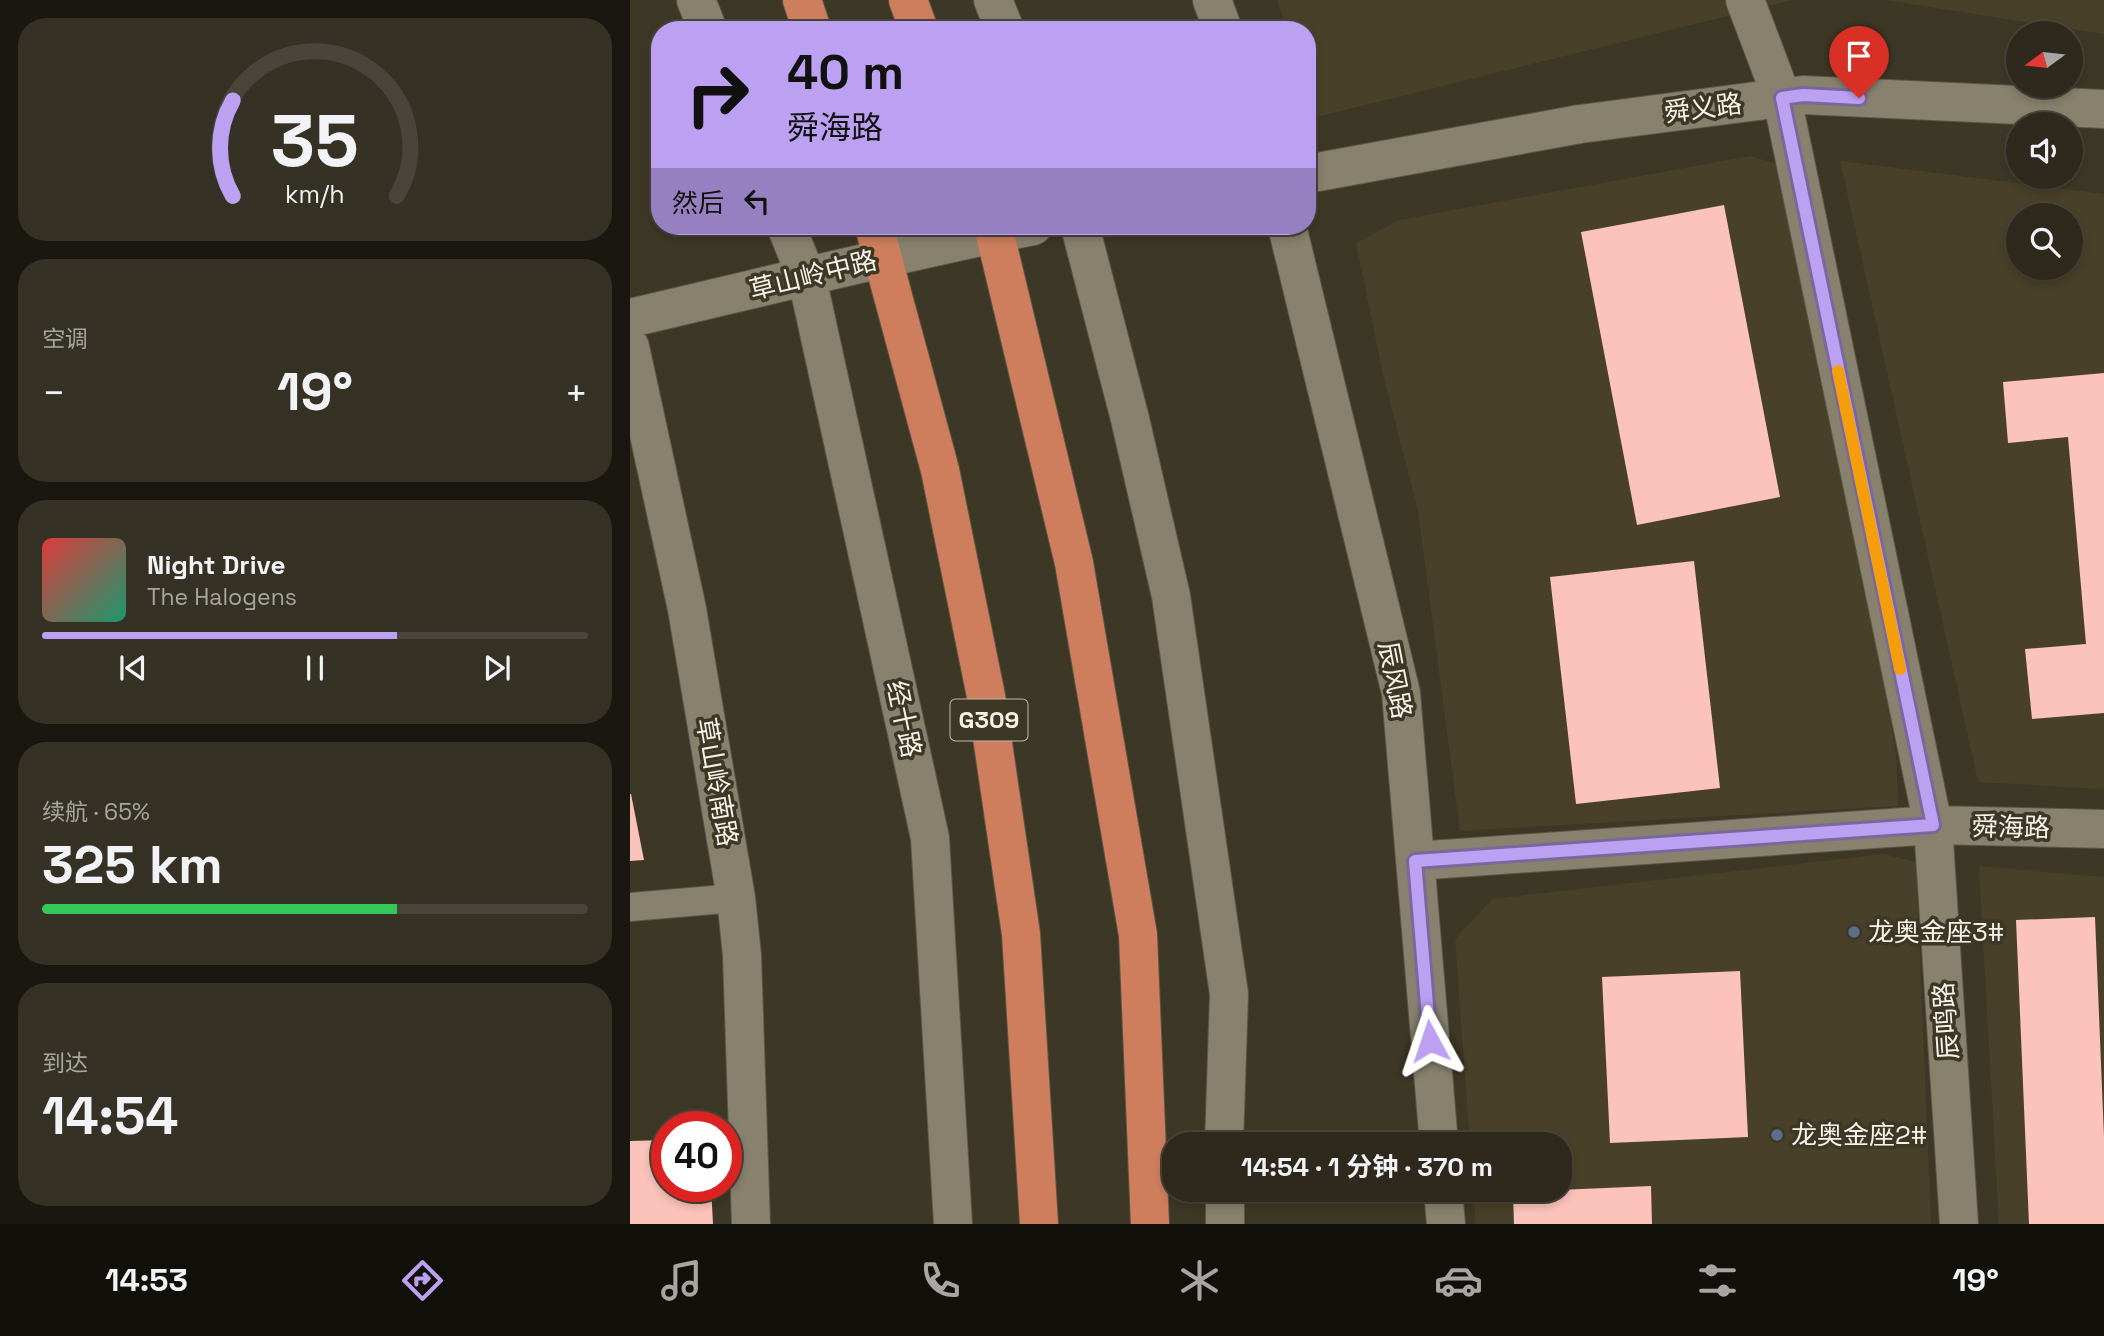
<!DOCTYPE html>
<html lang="zh">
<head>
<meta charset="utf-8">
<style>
	:root { --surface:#2e291c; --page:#363125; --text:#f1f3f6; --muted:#a7a6a3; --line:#49453b; --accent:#bca0f2 }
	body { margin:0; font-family:"Space Grotesk","Noto Sans SC",sans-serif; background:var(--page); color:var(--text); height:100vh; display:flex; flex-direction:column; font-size:26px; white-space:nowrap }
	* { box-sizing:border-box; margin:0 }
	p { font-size:23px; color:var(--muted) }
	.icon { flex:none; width:38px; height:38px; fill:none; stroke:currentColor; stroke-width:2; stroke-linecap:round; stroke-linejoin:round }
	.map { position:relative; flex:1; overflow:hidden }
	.details { display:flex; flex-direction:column; gap:18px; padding:18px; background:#19170f; width:630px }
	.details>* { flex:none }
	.guide { position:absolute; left:21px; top:21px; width:665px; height:214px; border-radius:28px; box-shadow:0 4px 10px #0003,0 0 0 2px var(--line); background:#bca0f2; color:#111; overflow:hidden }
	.needle { width:46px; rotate:255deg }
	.buttons { position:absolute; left:1376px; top:21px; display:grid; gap:14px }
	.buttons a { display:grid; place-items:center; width:77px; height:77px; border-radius:50%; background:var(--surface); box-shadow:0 4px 10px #0003,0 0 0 2px var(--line); font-size:35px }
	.speed { position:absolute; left:21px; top:1111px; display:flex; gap:14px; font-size:35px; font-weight:700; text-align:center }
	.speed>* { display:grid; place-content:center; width:91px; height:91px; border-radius:50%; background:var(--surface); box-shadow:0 4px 10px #0003,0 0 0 2px var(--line); line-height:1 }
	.speed .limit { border:10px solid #d22; background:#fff; color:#111 }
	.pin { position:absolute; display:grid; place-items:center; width:60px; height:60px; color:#fff; margin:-72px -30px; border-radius:50% 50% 50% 0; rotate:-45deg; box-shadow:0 0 7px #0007 }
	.pin .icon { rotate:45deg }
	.me { position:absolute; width:77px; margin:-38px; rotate:355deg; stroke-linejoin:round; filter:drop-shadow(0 0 5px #0008) }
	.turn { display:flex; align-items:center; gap:24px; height:147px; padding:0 21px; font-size:32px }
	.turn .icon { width:91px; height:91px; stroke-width:2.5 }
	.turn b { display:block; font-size:49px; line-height:60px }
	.then { display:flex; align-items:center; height:66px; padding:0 21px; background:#0003; gap:14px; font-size:26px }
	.big { font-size:52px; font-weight:700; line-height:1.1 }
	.details .card { flex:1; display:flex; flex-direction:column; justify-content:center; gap:10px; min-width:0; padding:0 24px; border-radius:28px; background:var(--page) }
	.details .dial { align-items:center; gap:0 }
	.dial svg { height:182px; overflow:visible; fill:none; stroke:var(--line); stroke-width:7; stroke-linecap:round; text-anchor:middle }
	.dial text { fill:var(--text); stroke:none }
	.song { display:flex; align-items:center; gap:21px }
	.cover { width:84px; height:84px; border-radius:10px; background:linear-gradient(135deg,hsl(0 70% 55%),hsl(160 70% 35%)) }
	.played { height:7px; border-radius:4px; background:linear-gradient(90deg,var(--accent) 65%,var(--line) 65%) }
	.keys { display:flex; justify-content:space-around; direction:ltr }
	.heat { display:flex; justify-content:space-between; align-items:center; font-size:38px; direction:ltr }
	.charge { height:10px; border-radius:5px; background:linear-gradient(90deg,#34c759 65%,var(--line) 0) }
	.trip { position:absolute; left:532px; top:1132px; width:410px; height:70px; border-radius:28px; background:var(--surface); box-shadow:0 4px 10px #0003,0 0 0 2px var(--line); font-weight:700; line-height:70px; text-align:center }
	.dock { display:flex; height:112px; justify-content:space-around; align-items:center; background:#12100b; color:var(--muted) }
	.dock .icon { width:49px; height:49px }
	.dock .on { color:var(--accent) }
	.dock b { font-size:32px; color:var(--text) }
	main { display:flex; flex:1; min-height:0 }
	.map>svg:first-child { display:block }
	.built { fill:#494029; fill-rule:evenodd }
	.building { fill:#fbc3b9 }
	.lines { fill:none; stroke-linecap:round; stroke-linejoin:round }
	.street-casing { stroke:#5b5547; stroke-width:30 }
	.secondary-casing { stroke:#5b5547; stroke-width:40 }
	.highway-casing { stroke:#5b5547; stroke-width:40 }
	.street { stroke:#88816e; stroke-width:28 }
	.secondary { stroke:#88816e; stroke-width:38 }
	.highway { stroke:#ce7e5c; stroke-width:38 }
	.route-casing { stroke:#7a689d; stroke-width:18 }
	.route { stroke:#bca0f2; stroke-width:12 }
	.slow { stroke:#f59e0b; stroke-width:12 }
	.service-dot { fill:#5c6f8a; stroke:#3d3726; stroke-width:2.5 }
	.labels { text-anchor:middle; stroke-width:7; stroke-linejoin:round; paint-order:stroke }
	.shield { fill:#3d3726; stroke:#bfbbae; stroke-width:2 }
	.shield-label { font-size:24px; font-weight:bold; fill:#f7f3e9 }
	.street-label { font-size:26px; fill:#f7f3e9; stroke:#3d3726 }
	.poi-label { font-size:26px; fill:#f7f3e9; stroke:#3d3726; text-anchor:start }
</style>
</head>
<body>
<main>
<section class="details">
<div class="card dial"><svg viewBox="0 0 100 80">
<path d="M14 69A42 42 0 1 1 86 69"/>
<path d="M14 69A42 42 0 0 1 14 27" stroke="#bca0f2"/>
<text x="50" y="56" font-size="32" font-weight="700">35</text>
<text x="50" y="72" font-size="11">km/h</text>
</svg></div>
<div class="card"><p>空调</p>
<div class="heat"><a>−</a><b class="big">19°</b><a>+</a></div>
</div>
<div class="card">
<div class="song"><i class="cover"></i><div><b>Night Drive</b><p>The Halogens</p></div></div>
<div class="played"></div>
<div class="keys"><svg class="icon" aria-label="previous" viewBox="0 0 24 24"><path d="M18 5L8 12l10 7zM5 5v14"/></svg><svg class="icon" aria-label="pause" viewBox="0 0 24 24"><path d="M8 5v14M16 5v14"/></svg><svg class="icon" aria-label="next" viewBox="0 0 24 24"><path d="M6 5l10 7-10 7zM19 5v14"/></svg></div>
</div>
<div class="card"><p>续航 · 65%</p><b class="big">325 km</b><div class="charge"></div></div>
<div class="card"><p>到达</p><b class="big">14:54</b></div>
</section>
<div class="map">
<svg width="1474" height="1224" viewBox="0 0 1474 1224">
	<rect width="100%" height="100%" fill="#3d3726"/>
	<!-- built -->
	<path class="built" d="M 647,0 L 1162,0 L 687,117 L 677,89 L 677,30 L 657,30 Z
		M 1254,0 L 1474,0 L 1474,34 Z
		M 1120,156 L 1158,167 L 1225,494 L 1266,755 L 1268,806 L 830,831 L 788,511 L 753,375 L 726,243 L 769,220 Z
		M 1210,161 L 1474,194 L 1474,789 L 1348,782 ZM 1388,215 L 1440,215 L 1440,268 L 1388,268 Z
		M 1254,854 L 1286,862 L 1301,1224 L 846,1224 L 843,1190 L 929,1190 L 929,1144 L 840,1144 L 825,939 L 862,899 Z
		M 1349,866 L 1474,877 L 1474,1224 L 1369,1224 Z"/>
	<!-- building -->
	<path class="building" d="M 1094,205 L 1150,497 L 1007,525 L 951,232 Z
		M 1474,373 L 1474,713 L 1402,719 L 1395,649 L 1456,644 L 1438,437 L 1378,443 L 1373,382 Z
		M 1064,561 L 1090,788 L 946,804 L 920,577 Z
		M 0,794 L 1,794 L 14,860 L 0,861 Z
		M 1465,917 L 1474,1137 L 1474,1224 L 1399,1224 L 1386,920 Z
		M 1110,971 L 1118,1137 L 980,1143 L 972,977 Z
		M 37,1140 L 37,1186 L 81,1186 L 83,1224 L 0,1224 L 0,1141 Z
		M 1021,1186 L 1022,1224 L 884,1224 L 883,1192 Z"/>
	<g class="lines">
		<defs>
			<path id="street" d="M 0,907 L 106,898"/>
			<path id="secondary" d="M 66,0 L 78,30
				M 363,0 L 375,30
				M 582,0 L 593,30
				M 1115,0 L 1152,98 L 1303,825 L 1329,1224
				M 677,174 L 950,124 L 1173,95 L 1474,109
				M 156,226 L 177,278 L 300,838 L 323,1224
				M 450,226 L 500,419 L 541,596 L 599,994 L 594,1144
				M 657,226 L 771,693 L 809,1144
				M 0,318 C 134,287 268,253 403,226
				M 0,347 L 57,609 L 106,898 L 112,955 L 121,1224
				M 785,861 L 1303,825 L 1474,829
				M 595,1190 L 595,1224
				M 813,1190 L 816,1224"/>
			<path id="highway" d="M 172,0 L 182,30
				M 278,0 L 289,30
				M 244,226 L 310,470 L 356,696 L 391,934 L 409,1224
				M 363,226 L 444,563 L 508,935 L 520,1224"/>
		</defs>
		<!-- street casing -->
		<use href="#street" class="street-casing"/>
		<!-- secondary casing -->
		<use href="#secondary" class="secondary-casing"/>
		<!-- highway casing -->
		<use href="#highway" class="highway-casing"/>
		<!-- street -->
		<use href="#street" class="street"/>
		<!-- secondary -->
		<use href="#secondary" class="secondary"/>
		<!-- highway -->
		<use href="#highway" class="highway"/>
	</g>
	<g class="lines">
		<defs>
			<path id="route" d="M 800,1041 L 785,861 L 1303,825 L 1152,98 L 1173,95 L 1229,98"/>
		</defs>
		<!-- route casing -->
		<use href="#route" class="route-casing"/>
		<!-- route -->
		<use href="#route" class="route"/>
		<!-- slow -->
		<path class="slow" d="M 1208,371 L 1270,669"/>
	</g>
	<!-- markers -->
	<g class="service-dot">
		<circle cx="1224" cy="932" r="7"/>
		<circle cx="1147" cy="1135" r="7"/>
	</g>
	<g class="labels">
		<!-- shield labels -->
		<rect class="shield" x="320.5" y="699.5" width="77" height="41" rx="5"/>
		<g class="shield-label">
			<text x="359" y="728">G309</text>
		</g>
		<!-- street labels -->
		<g class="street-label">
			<text transform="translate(1073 108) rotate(-7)" y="9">舜义路</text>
			<text transform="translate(183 275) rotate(-14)" y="9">草山岭中路</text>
			<text transform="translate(765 680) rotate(79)" y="9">辰风路</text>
			<text transform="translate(274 719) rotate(78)" y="9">经十路</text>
			<text transform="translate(87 782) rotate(80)" y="9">草山岭南路</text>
			<text transform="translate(1381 827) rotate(1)" y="9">舜海路</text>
			<text transform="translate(1316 1021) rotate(-94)" y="9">辰鸣路</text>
		</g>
		<!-- poi labels -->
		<g class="poi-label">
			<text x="1238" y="941">龙奥金座3#</text>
			<text x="1161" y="1144">龙奥金座2#</text>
		</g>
	</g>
</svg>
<div class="buttons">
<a><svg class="needle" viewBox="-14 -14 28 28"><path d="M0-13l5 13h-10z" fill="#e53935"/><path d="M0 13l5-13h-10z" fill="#a7a6a3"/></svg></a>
<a><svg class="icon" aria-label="sound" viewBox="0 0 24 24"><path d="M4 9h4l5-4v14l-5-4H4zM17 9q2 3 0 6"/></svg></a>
<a><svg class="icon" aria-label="search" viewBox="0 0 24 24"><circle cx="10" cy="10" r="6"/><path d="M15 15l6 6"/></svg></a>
</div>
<div class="speed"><div class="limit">40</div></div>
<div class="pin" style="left:1229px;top:98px;background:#d93025"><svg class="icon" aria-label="arrive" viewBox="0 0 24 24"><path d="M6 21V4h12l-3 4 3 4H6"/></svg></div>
<svg class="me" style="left:800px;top:1041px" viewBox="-20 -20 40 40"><path d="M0-17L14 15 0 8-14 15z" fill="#bca0f2" stroke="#fff" stroke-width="4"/></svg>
<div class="trip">14:54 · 1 分钟 · 370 m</div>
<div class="guide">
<div class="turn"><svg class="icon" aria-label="right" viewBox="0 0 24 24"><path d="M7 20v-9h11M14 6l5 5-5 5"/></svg><div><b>40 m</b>舜海路</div></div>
<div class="then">然后<svg class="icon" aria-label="left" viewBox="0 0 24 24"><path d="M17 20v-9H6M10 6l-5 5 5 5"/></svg></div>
</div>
</div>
</main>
<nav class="dock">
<b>14:53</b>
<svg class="icon on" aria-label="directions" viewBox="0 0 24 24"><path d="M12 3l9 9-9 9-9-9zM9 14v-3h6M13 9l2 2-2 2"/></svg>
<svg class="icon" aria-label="music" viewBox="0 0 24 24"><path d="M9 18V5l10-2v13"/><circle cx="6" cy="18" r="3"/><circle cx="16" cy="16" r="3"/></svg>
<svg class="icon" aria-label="phone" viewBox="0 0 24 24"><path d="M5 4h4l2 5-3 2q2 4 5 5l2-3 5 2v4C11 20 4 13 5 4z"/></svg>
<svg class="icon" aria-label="climate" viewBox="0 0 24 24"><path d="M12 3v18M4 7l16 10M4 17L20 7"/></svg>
<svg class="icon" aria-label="car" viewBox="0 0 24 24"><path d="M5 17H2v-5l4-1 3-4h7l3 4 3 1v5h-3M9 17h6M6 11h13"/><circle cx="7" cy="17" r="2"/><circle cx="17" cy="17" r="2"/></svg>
<svg class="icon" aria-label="filters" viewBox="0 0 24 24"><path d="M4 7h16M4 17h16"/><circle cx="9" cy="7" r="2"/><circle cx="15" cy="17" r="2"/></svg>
<b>19°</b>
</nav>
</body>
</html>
